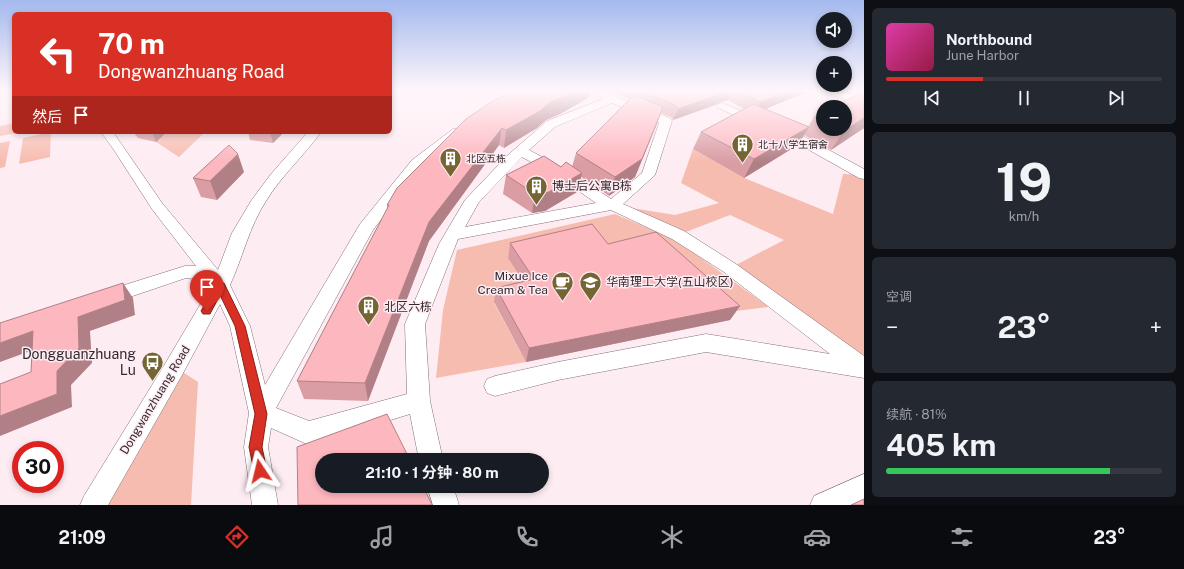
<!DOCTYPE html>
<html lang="zh">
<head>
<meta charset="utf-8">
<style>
	:root { --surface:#171b24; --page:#242831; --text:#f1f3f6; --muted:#9ea1a6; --line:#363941; --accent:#d93025 }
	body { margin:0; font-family:"Public Sans","Noto Sans SC",sans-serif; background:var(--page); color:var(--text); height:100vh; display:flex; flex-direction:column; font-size:15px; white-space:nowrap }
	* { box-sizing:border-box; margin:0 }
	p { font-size:13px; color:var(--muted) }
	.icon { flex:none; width:22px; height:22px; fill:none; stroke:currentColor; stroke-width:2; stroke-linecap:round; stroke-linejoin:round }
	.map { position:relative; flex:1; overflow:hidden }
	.panel { display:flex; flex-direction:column; gap:8px; padding:8px; background:#0d0f14; width:320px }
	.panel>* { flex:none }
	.banner { position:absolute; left:12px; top:12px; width:380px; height:122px; border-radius:6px; box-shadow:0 2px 6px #0003; background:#d93025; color:#fff; overflow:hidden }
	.controls { position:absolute; left:816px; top:12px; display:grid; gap:8px }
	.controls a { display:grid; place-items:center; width:36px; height:36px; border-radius:50%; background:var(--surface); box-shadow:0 2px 6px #0003; font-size:20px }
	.speed { position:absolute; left:12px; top:441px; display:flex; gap:8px; font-size:20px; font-weight:700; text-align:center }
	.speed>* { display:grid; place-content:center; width:52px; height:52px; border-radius:50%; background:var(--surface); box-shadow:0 2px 6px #0003; line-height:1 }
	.speed .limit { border:6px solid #d22; background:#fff; color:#111 }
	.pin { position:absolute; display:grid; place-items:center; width:34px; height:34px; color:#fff; margin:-41px -17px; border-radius:50% 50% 50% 0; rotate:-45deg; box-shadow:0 0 4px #0007 }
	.pin .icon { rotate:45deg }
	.me { position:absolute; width:44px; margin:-22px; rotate:350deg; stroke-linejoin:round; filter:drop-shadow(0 0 3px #0008) }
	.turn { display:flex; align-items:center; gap:14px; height:84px; padding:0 20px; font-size:18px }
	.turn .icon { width:52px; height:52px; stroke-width:2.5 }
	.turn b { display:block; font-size:28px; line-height:34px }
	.then { display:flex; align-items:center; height:38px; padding:0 20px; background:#0003; gap:8px; font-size:15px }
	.big { font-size:30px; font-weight:700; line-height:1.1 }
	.panel .widget { flex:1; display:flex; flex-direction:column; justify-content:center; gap:6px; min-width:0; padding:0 14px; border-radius:6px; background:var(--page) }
	.panel .dial { align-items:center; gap:0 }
	.dial b { font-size:52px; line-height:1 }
	.song { display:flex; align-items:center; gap:12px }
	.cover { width:48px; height:48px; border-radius:6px; background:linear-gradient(135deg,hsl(320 70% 55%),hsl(340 70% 35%)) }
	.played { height:4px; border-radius:2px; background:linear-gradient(90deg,var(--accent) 35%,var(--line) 35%) }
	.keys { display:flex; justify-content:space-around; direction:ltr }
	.heat { display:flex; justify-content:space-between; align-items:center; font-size:22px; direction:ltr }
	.charge { height:6px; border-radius:3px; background:linear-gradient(90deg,#34c759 81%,var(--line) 0) }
	.trip { position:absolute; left:315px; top:453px; width:234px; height:40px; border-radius:20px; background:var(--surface); box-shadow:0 2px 6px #0003; font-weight:700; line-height:40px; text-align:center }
	.tabs { display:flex; height:64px; justify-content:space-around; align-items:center; background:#090b0e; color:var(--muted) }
	.tabs .icon { width:28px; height:28px }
	.tabs .active { color:var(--accent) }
	.tabs b { font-size:18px; color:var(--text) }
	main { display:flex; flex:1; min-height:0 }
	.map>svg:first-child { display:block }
	.green { fill:#f7bcb0 }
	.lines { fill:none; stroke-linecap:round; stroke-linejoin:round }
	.minor-casing { stroke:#837078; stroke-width:1 }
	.minor { fill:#fff; fill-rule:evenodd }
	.wall { fill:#da9da4 }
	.shaded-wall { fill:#b18086 }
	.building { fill:#fdb7bf; stroke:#b18086 }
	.route { fill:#d93025; stroke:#8d1f18 }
	.labels { text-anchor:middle; stroke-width:3; stroke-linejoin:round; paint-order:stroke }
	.far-poi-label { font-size:10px; fill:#322a2d; stroke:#feecf3; text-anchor:start }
	.poi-label { font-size:12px; fill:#322a2d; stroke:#feecf3; text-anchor:start }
	.street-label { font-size:12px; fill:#322a2d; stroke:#feecf3 }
	.near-poi-label { font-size:14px; fill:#322a2d; stroke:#feecf3; text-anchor:end }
</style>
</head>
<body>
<main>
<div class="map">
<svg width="864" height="505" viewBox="0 0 864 505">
	<rect width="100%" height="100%" fill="#feecf3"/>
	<!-- green -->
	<path class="green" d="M 14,123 L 14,132 L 22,132 L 0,136 L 0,126 Z
		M 51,132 L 50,157 L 19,164 L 23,138 Z
		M 167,132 L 205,132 L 179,157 L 156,142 Z
		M 10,141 L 5,167 L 0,168 L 0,143 Z
		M 693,149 L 744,178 L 833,214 L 843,174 L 864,175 L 864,367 L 730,268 L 784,240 L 730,215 L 678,235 L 613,205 L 675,215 L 719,203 L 681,183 Z
		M 615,214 L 676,240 L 769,307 L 736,311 L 530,294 L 494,303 L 526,362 L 436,378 L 443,310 L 457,250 Z
		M 175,367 L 198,382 L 191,505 L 97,505 Z"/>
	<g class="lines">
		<defs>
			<path id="minor" d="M 593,91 L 606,91 L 616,97 L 670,118 L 672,121 L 655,175 L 623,204 L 684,231 L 736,264 L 864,356 L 864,378 L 706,352 L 558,380 L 495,396 L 487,393 L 484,386 L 487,379 L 495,376 L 558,362 L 706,334 L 830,354 L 724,272 L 672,239 L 611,210 L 458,239 L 425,324 L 430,401 L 443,460 L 419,460 L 410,414 L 309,445 L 271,428 L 268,447 L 278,505 L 252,505 L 244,447 L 249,413 L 230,326 L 220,304 L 181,377 L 108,505 L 80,505 L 84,496 L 165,364 L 210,288 L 194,279 L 186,278 L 106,305 L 99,303 L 97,298 L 99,293 L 185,266 L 196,266 L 152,209 L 114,150 L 101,132 L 113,132 L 162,203 L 218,270 L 232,233 L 251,201 L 271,174 L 308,132 L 321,132 C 304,156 281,176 266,201 C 249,227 243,257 230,285 L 250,326 L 265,385 L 360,224 L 412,160 L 453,129 L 461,129 L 463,132 L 461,135 L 422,166 L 373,230 L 276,408 L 309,421 L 407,394 L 405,324 L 439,244 L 465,200 L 508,155 L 547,121 L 603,99 ZM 612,103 L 659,123 L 642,173 L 611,199 L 570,172 L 529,150 L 555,127 ZM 522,157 L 560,178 L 596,203 L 465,227 L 479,202 Z
				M 821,91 C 838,91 848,92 864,99 L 864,106 L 842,98 L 822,93 Z
				M 722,103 L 801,135 L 864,169 L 864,179 L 859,178 L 793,141 L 718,108 L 716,106 L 718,104 Z
				M 864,474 L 864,500 L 853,505 L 810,505 L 814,496 Z
				M 427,486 L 453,486 L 459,505 L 433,505 Z"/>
		</defs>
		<!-- minor casing -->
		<use href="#minor" class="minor-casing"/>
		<!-- minor -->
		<use href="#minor" class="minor"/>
	</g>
	<!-- wall -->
	<path class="wall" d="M 609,91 L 807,91 L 806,92 L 765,109 L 808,127 L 814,117 L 823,111 L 823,129 L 845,129 L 864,92 L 864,128 L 831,150 L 804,135 L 798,145 L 744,178 L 693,149 L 701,132 L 744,109 L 728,100 L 718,103 L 715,105 L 673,120 L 671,117 L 661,113 L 635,177 L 609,196 L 581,177 L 577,192 L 545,211 L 532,213 L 503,194 L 506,175 L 561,167 L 572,167 L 576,153 L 629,99 Z
		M 588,98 L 560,114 L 546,120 L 537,128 L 504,148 L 499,145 L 429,241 L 368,401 L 304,399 L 297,381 L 387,209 L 387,205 L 466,119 Z
		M 133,132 L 167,132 L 156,142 L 138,138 Z
		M 248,132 L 284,132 L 273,143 L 250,140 Z
		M 244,172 L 217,200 L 201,197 L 193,178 Z
		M 510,243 L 608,244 L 740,306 L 730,320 L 526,362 L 494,302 L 496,288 L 523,281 L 508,258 Z"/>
	<!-- shaded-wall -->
	<path class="shaded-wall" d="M 575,91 L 590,91 L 588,98 L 560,114 L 546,120 L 537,128 L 504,148 L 506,130 L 550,102 Z
		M 723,91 L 733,91 L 728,100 L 718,103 L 715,105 L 673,120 L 678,109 Z
		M 789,91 L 807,91 L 806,92 L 754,114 L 760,102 Z
		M 663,107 L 657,124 L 635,177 L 609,196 L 615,177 Z
		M 864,118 L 864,128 L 831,150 L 843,132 Z
		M 809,127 L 798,145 L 744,178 L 754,159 Z
		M 502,128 L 499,145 L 429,241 L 368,401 L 365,383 L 429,222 Z
		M 152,132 L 167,132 L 156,142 Z
		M 270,132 L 284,132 L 273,143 Z
		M 238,154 L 244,172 L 217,200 L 210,181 Z
		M 582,173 L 577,192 L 545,211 L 532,213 L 535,194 Z
		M 123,283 L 133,298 L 135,315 L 90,331 L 92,363 L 71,385 L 72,407 L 0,436 L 0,416 L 57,371 L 78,317 Z
		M 740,306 L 730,320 L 526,362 L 529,348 Z
		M 33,331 L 47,345 L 0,362 L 0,343 Z"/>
	<!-- building -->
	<path class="building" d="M 514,91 L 575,91 L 563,97 L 550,102 L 540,111 L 506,130 L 502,128 L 429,222 L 365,383 L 297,381 L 389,205 L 387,205 L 397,188 L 466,119 L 493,101 Z
		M 640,91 L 725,91 L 723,91 L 720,94 L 678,109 L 675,105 Z
		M 737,91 L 789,91 L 760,102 Z
		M 864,92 L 864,118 L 843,132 L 838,129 L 845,129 L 845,107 L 830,107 Z
		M 634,95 L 663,107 L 642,159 L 615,177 L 576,153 Z
		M 753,104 L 809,127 L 754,159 L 701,132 Z
		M 823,111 L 823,121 L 814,117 Z
		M 229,145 L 238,154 L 210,181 L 193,178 Z
		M 544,156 L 561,167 L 566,162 L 582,173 L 549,192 L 535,194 L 506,175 Z
		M 592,224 L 608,244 L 656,232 L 740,306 L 529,348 L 496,288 L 534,279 L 510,243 Z
		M 123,283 L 125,300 L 78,317 L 79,348 L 57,371 L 57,394 L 0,416 L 0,384 L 31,372 L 33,331 L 0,343 L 0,323 Z
		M 387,414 L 410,460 L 322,460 L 322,486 L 423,486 L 432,505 L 298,505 L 297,447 Z
		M 864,499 L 864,505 L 851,505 Z"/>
	<!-- sky -->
	<linearGradient id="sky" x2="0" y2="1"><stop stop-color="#a4b9ee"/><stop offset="0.56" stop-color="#fff6fa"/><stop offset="1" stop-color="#fff6fa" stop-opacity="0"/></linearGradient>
	<rect width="864" height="162" fill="url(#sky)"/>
	<!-- route -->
	<path class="route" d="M 221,282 L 224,283 L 245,326 L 267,414 L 262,447 L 267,471 L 265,476 L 260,478 L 255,476 L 249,447 L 255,414 L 235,326 L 220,295 L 210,314 L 203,314 L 201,311 L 217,283 Z"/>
	<!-- icons -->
	<defs>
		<symbol id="building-pin" viewBox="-11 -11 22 30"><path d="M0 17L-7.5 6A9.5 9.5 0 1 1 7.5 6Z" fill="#746533" stroke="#feecf3"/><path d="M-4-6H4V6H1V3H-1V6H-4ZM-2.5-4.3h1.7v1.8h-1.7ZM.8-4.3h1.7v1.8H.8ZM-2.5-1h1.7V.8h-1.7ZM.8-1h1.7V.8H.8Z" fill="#fff"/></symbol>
		<symbol id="university-pin" viewBox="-11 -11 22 30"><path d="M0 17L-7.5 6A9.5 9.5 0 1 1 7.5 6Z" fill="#746533" stroke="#feecf3"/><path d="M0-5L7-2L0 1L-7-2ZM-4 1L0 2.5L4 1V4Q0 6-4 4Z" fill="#fff"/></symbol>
		<symbol id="cafe-pin" viewBox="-11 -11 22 30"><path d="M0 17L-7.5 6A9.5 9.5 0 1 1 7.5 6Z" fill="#746533" stroke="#feecf3"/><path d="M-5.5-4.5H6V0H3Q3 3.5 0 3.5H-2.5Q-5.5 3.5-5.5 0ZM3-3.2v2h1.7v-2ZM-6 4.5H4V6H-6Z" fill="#fff"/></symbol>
		<symbol id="bus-pin" viewBox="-11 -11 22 30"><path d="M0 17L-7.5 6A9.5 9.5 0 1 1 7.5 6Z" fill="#746533" stroke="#feecf3"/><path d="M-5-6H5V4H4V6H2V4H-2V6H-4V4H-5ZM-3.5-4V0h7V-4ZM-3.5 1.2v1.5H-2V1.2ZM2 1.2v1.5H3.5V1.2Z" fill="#fff"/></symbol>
	</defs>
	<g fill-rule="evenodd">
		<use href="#building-pin" x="730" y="132" width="25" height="34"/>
		<use href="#building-pin" x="438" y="146" width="25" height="34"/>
		<use href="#building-pin" x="524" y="174" width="25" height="34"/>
		<use href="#university-pin" x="578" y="270" width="25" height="34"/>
		<use href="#cafe-pin" x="550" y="270" width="25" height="34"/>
		<use href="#building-pin" x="356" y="294" width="25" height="34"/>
		<use href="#bus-pin" x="140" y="350" width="25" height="34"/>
	</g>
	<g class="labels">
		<!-- far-poi labels -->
		<g class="far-poi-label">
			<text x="758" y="148">北十八学生宿舍</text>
			<text x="466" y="162">北区五栋</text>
		</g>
		<!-- poi labels -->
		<g class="poi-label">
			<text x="552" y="190">博士后公寓B栋</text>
			<text x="548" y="280" text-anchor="end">Mixue Ice<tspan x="548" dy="14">Cream &amp; Tea</tspan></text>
			<text x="606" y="286">华南理工大学(五山校区)</text>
			<text x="384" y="311">北区六栋</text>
		</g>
		<!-- street labels -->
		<g class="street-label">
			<text transform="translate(155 400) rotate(-59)" y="4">Dongwanzhuang Road</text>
		</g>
		<!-- near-poi labels -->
		<g class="near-poi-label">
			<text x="136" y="359">Dongguanzhuang<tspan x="136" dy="16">Lu</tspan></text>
		</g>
	</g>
</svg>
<div class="controls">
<a><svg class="icon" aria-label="sound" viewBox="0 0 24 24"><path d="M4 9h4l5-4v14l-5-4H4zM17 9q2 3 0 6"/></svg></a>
<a>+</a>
<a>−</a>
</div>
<div class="speed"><div class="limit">30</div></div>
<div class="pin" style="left:207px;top:311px;background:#d93025"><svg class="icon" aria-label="arrive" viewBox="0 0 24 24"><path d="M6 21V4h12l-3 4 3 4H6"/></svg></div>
<svg class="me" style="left:260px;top:471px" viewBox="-20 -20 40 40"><path d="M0-17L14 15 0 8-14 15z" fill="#d93025" stroke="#fff" stroke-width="4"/></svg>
<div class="trip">21:10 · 1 分钟 · 80 m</div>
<div class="banner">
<div class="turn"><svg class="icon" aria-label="left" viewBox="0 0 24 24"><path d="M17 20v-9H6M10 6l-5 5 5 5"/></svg><div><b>70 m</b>Dongwanzhuang Road</div></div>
<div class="then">然后<svg class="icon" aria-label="arrive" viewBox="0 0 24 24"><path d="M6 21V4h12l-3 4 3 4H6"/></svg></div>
</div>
</div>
<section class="panel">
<div class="widget">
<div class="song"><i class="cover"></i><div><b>Northbound</b><p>June Harbor</p></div></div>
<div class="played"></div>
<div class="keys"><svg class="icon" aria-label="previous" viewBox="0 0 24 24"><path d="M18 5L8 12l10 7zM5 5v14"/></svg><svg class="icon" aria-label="pause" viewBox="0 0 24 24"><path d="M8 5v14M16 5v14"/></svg><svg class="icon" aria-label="next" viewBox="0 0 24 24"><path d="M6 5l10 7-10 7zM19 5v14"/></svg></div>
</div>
<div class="widget dial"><b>19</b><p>km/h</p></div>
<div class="widget"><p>空调</p>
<div class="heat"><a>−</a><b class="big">23°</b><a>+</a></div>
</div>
<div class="widget"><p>续航 · 81%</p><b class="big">405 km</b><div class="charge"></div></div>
</section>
</main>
<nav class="tabs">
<b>21:09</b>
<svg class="icon active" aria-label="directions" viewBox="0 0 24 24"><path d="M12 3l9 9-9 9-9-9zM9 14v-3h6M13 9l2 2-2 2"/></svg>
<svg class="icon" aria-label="music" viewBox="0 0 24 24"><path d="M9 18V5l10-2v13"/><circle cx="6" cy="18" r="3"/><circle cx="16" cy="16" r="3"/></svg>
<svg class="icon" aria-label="phone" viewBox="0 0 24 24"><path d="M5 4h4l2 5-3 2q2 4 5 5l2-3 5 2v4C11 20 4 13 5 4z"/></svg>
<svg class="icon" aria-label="climate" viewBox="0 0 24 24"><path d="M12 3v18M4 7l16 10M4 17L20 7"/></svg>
<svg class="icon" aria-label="car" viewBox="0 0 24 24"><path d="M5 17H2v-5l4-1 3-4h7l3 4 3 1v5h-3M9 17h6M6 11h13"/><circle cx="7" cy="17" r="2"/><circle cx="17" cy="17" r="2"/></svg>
<svg class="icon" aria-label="filters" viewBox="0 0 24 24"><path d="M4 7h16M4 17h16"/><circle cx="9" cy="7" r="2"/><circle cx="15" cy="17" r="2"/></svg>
<b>23°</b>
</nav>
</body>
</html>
